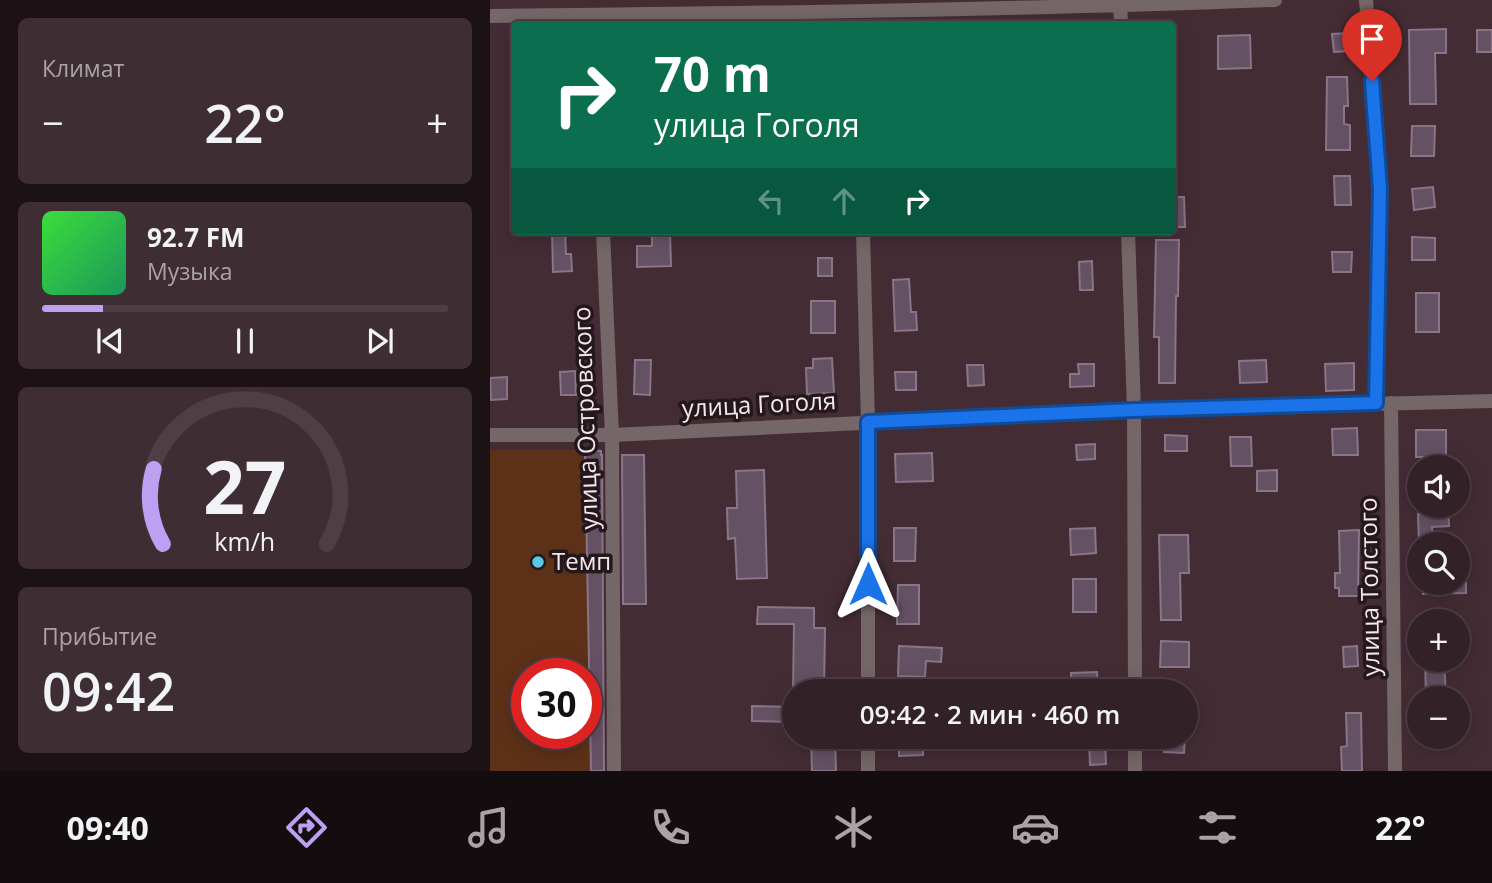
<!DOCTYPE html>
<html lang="ru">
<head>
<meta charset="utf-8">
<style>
	:root { --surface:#332128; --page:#3e2e34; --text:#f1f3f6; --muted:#a9a3a8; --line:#4e3e45; --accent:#bca0f2 }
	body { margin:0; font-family:"Open Sans",sans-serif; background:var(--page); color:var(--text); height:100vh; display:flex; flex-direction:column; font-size:26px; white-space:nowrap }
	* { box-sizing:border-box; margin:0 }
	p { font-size:23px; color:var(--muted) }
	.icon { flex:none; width:38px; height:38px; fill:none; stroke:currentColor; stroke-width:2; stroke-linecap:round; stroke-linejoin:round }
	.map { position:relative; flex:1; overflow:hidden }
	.sheet { display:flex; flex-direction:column; gap:18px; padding:18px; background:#1c1216; width:490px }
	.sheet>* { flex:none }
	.guide { position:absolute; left:21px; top:21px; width:665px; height:214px; border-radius:7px; box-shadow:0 4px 18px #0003,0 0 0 2px var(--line); background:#0b6e4f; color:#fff; overflow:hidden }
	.fabs { position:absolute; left:917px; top:455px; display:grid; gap:14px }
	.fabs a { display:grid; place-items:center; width:63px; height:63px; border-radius:50%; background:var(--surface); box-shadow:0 4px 18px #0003,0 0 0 2px var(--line); font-size:35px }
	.speed { position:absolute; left:21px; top:658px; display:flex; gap:14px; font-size:35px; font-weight:700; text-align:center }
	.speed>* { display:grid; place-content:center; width:91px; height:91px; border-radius:50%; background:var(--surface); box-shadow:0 4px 18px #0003,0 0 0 2px var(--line); line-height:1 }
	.speed .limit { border:10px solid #d22; background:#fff; color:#111 }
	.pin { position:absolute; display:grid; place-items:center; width:60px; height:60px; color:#fff; margin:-72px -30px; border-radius:50% 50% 50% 0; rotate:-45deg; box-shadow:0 0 7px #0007 }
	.pin .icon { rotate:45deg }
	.me { position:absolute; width:77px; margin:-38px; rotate:0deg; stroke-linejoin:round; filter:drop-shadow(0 0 5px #0008) }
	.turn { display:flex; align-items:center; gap:24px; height:147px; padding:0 28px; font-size:32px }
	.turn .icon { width:91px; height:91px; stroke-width:2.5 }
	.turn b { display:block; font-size:49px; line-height:60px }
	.lanes { display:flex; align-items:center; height:66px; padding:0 28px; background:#0003; justify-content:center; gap:35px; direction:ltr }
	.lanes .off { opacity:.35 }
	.big { font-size:52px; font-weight:600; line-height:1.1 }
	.sheet .widget { flex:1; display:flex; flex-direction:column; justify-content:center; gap:10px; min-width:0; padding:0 24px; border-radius:10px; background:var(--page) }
	.sheet .dial { align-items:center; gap:0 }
	.dial svg { height:182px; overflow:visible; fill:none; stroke:var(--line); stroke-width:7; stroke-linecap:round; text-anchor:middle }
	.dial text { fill:var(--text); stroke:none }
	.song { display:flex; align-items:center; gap:21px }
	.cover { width:84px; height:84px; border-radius:10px; background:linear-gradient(135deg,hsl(120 70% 55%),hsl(150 70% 35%)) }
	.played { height:7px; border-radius:4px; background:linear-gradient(90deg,var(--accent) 15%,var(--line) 15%) }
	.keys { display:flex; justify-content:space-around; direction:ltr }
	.heat { display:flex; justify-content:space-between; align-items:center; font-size:38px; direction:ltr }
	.trip { position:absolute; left:292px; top:679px; width:416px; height:70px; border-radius:35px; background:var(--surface); box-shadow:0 4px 18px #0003,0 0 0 2px var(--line); font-weight:600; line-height:70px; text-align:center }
	.dock { display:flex; height:112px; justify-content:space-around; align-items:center; background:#140d10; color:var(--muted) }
	.dock .icon { width:49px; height:49px }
	.dock .on { color:var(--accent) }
	.dock b { font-size:32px; color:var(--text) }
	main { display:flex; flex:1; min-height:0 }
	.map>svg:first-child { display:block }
	.green { fill:#5d3118; fill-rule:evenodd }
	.building { fill:#655164; stroke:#897488; stroke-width:2 }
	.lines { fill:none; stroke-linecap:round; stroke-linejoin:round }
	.minor { stroke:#756767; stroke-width:14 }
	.route-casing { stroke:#114b97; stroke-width:18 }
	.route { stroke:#1a73e8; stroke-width:12 }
	.poi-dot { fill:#5ac8e6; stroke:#23181c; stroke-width:2.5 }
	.labels { text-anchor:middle; stroke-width:7; stroke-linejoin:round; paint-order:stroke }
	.street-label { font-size:24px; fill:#f6e6ec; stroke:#23181c }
	.poi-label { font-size:24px; fill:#f6e6ec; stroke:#23181c; text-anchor:start }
</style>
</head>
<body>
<main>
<section class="sheet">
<div class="widget"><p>Климат</p>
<div class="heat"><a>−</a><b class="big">22°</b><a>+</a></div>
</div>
<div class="widget">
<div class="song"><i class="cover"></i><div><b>92.7 FM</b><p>Музыка</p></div></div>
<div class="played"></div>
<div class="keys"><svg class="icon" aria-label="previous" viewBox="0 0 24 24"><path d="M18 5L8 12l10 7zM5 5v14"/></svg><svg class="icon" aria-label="pause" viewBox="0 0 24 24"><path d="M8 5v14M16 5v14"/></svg><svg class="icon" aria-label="next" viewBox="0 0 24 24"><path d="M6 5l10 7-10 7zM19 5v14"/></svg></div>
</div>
<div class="widget dial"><svg viewBox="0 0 100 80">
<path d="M14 69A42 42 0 1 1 86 69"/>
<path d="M14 69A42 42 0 0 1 10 36" stroke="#bca0f2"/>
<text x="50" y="56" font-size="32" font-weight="700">27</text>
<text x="50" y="72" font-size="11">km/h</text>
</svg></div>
<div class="widget"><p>Прибытие</p><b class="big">09:42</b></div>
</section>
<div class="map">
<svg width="1002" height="771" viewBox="0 0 1002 771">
	<rect width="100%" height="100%" fill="#442c35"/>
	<!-- green -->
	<path class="green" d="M 0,450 L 95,450 L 101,771 L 0,771 ZM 37,674 L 96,674 L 96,733 L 37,733 Z"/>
	<!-- building -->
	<path class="building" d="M 956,29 L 956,53 L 945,53 L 946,104 L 920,104 L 919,30 Z
		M 987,30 L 1002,30 L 1002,52 L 987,52 Z
		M 858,33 L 859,51 L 844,52 L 842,34 Z
		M 760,35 L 761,68 L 728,69 L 728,36 Z
		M 837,77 L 857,77 L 858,106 L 854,106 L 854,124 L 860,125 L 860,150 L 836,150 Z
		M 922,126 L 945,126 L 944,156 L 921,156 Z
		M 844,176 L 860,176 L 861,205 L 845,205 Z
		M 943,187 L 945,207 L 924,210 L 922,189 Z
		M 682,197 L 694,197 L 695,227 L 682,227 Z
		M 62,231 L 75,231 L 76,254 L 81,254 L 82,271 L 63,272 Z
		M 162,231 L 180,231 L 181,266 L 147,267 L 147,246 L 162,246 Z
		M 922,237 L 945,238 L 945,260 L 922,260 Z
		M 666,240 L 689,240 L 688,296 L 686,296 L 685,383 L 669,383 L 669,337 L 664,337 Z
		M 842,252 L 862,252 L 861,272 L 843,272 Z
		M 328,258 L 342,258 L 342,276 L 328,276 Z
		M 602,261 L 603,290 L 590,290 L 589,262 Z
		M 419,279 L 421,312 L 426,312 L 427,330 L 405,331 L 403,280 Z
		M 926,293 L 949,293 L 949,332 L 926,332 Z
		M 321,301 L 345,301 L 345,333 L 321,333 Z
		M 342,358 L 344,393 L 317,394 L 316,368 L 323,368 L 323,359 Z
		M 145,360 L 161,360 L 160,395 L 144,394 Z
		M 776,360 L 777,382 L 750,383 L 749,361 Z
		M 864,363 L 864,390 L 836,391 L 835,364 Z
		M 588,364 L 604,364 L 604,386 L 580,387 L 580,374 L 589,374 Z
		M 477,365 L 493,365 L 494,385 L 478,386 Z
		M 85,371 L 86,395 L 71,395 L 70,372 Z
		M 405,372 L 426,372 L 426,390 L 406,390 Z
		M 17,377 L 17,399 L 1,400 L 0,378 Z
		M 867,428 L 868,455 L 843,455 L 842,429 Z
		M 926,430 L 956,430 L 956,457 L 926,457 Z
		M 675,435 L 697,436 L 697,451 L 675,451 Z
		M 740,437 L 761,437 L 762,466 L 741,466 Z
		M 605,444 L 605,459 L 587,460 L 586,445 Z
		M 95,450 L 111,451 L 111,455 L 112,455 L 114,771 L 101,771 Z
		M 442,453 L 443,481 L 406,482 L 405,454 Z
		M 132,455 L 154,455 L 156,604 L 133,604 Z
		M 274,470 L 277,578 L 247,579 L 245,538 L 238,539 L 237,508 L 247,508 L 246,471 Z
		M 787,470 L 787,491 L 767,491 L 767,471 Z
		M 929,506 L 958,506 L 959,526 L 942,527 L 943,544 L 929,544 L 928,514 L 930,514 Z
		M 404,528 L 426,528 L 425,561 L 404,561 Z
		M 605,528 L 606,553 L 581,555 L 580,529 Z
		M 869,530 L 868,596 L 849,596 L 849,588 L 845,588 L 845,573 L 850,573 L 849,531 Z
		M 669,535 L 698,535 L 699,573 L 690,573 L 691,620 L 671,620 Z
		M 583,579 L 606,579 L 606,612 L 583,612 Z
		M 933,583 L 976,583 L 976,593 L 933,594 Z
		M 408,585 L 429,585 L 429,624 L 407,624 Z
		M 268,607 L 324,608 L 324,628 L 335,628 L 334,691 L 303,691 L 304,624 L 267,624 Z
		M 671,641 L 699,642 L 699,667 L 670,667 Z
		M 409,646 L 452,648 L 451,662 L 436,661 L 435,677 L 408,676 Z
		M 867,646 L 868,666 L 854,667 L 853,647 Z
		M 935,660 L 954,660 L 956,698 L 936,698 Z
		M 607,672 L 608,691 L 582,691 L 581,673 Z
		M 262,706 L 304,707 L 304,722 L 262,721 Z
		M 856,713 L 871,713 L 872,771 L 852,771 L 851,747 L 857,746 Z
		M 321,737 L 345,737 L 346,771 L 322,771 Z
		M 409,737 L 433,737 L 433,755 L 409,756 Z
		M 599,737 L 615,737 L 616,764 L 600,765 Z
		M 675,737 L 695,737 L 694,753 L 674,752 Z"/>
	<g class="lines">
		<!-- minor -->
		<path class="minor" d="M 630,0 L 631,24
			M 876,0 L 890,189 L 886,403
			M 0,16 C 262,13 524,10 785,0
			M 113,231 L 122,435 L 124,771
			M 373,231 L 378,422 L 378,691
			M 638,231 L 644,410 L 645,691
			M 901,403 L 905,771
			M 0,435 L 122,435 L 644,410 L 1002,401
			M 645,737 L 645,771
			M 378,771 L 378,737"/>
	</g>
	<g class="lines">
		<defs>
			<path id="route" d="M 378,584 L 378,422 L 644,410 L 886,403 L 890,189 L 882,81"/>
		</defs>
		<!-- route casing -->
		<use href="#route" class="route-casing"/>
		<!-- route -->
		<use href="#route" class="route"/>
	</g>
	<!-- markers -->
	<circle class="poi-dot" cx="48" cy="562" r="7"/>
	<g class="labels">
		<!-- street labels -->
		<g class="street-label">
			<text transform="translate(269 405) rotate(-3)" y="8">улица Гоголя</text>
			<text transform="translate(96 418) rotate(-92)" y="8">улица Островского</text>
			<text transform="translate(880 587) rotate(-91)" y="8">улица Толстого</text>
		</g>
		<!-- poi labels -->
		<g class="poi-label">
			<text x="62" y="570">Темп</text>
		</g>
	</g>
</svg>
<div class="fabs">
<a><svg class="icon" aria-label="sound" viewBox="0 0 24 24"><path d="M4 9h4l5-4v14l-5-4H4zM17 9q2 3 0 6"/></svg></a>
<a><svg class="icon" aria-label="search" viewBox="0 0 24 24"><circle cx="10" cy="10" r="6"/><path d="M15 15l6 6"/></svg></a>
<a>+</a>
<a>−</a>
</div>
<div class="speed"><div class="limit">30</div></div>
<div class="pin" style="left:882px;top:81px;background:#d93025"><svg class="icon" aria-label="arrive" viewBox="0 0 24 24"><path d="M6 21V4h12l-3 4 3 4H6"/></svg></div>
<svg class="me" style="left:378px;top:584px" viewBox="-20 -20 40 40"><path d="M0-17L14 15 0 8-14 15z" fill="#1a73e8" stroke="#fff" stroke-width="4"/></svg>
<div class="trip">09:42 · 2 мин · 460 m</div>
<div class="guide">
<div class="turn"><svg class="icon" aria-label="right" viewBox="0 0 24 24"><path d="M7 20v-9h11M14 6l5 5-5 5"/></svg><div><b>70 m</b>улица Гоголя</div></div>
<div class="lanes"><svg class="icon off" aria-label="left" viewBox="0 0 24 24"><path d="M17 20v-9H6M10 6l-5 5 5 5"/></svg><svg class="icon off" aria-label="ahead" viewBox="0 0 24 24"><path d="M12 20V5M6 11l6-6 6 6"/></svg><svg class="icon" aria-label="right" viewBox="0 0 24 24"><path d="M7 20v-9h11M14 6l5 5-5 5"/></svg></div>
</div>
</div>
</main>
<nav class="dock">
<b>09:40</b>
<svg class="icon on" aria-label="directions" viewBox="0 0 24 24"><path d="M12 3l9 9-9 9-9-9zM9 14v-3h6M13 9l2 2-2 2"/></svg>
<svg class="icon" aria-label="music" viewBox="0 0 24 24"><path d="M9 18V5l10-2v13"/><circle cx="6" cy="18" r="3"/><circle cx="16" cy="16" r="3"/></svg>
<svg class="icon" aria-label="phone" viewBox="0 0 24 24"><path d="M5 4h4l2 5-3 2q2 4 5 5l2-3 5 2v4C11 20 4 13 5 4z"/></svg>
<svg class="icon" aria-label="climate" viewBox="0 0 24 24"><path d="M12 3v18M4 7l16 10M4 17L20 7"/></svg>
<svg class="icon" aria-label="car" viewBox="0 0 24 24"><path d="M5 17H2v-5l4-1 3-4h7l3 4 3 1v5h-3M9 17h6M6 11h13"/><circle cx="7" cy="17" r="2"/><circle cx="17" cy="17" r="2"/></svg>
<svg class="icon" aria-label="filters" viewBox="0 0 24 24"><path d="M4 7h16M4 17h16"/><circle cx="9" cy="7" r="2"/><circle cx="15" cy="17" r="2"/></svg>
<b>22°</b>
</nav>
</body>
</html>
